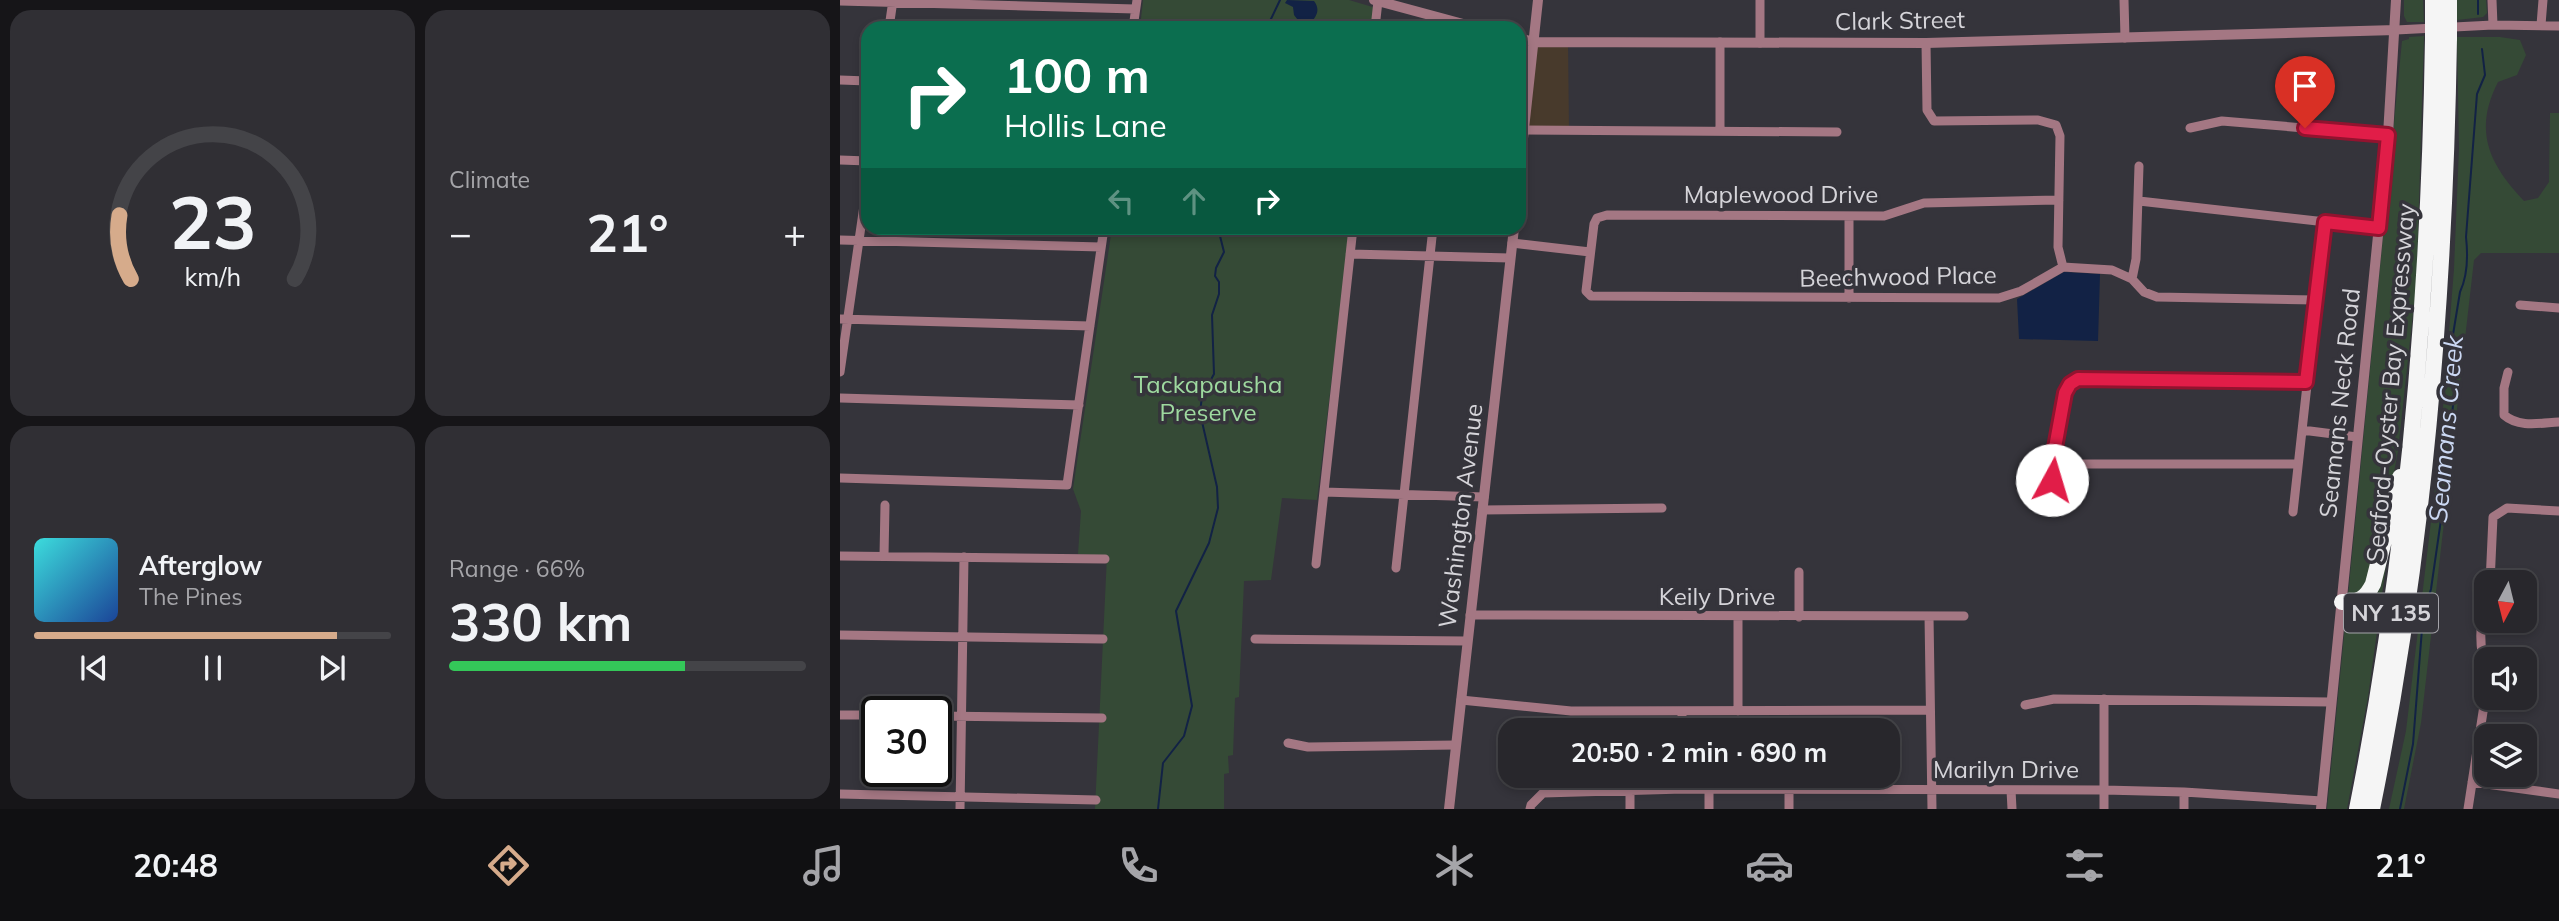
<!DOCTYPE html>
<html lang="en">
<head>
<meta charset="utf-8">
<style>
	:root { --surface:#28272c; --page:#302f34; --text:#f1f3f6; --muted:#a5a5a9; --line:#444448; --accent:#d6ab8b }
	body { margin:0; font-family:Mulish,sans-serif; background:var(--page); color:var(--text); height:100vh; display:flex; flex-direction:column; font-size:26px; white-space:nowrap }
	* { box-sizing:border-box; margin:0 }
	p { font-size:23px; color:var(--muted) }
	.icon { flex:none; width:38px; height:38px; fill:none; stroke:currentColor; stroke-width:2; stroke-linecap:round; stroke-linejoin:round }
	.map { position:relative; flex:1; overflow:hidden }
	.panel { display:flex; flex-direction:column; gap:10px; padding:10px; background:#161518; width:840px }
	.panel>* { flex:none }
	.banner { position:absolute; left:21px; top:21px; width:665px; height:214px; border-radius:21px; box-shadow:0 4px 10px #0003,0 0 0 2px var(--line); background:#0b6e4f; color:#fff; overflow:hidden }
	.needle { width:46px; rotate:187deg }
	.fabs { position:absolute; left:1634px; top:570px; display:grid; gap:14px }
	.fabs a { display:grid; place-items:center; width:63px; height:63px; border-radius:14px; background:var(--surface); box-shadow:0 4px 10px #0003,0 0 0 2px var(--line); font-size:35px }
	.speed { position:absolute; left:21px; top:696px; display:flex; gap:14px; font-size:35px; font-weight:700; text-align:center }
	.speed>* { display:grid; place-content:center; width:91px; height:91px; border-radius:50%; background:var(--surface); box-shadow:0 4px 10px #0003,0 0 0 2px var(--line); line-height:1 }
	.speed .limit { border:4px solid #111; border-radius:10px; background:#fff; color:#111 }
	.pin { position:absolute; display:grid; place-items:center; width:60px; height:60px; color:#fff; margin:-72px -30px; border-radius:50% 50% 50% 0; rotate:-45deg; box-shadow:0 0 7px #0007 }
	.pin .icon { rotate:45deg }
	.me { position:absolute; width:77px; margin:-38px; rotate:6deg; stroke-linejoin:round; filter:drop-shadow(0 0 5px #0008) }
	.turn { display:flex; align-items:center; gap:24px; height:147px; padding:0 28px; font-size:32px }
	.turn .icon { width:91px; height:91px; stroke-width:2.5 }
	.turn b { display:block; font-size:49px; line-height:60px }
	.lanes { display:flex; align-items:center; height:66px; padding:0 28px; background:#0003; justify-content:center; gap:35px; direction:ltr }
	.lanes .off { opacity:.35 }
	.big { font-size:52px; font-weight:700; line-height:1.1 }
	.panel .widget { flex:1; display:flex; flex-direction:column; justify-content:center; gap:10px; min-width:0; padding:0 24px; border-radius:21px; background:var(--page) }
	.panel .dial { align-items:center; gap:0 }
	.dial svg { height:182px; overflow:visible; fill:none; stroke:var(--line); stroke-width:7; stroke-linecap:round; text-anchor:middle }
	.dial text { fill:var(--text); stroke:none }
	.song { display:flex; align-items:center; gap:21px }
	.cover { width:84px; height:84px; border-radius:10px; background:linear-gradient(135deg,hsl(180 70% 55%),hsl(220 70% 35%)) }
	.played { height:7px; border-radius:4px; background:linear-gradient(90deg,var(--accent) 85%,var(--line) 85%) }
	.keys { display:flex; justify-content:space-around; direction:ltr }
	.heat { display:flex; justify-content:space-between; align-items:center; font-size:38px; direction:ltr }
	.charge { height:10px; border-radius:5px; background:linear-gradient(90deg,#34c759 66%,var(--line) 0) }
	.panel .tiles { flex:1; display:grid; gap:10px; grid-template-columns:repeat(2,1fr) }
	.trip { position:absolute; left:658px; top:718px; width:402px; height:70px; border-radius:21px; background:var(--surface); box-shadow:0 4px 10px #0003,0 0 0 2px var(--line); font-weight:700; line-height:70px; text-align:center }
	.menu { display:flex; height:112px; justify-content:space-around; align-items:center; background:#101012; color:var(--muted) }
	.menu .icon { width:49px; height:49px }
	.menu .current { color:var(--accent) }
	.menu b { font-size:32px; color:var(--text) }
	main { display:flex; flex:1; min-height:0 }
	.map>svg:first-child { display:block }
	.commercial { fill:#483a2c }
	.green { fill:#354a36 }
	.water { fill:#122245 }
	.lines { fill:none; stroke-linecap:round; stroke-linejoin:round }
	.stream { stroke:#122245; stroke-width:2 }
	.minor { stroke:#a47783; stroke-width:9 }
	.tertiary { stroke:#a47783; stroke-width:10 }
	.motorway { stroke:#f5f5f5; stroke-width:16 }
	.motorway-bridge { stroke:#f5f5f5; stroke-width:16 }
	.route-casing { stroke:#92132f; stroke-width:18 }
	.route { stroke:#e11d48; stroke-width:12 }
	.labels { text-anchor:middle; stroke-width:7; stroke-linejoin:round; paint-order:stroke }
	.shield { fill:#35343b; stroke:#a5a4aa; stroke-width:2 }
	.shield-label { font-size:23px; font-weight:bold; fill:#d5d4d9 }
	.street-label { font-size:24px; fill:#d5d4d9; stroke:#35343b }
	.park-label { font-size:24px; fill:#9ed99f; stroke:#35343b }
	.water-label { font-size:26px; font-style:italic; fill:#cbd8f3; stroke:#35343b }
</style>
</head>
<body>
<main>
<section class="panel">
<div class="tiles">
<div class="widget dial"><svg viewBox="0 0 100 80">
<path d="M14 69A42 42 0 1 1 86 69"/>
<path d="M14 69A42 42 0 0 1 9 41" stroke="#d6ab8b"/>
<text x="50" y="56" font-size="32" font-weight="700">23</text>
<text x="50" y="72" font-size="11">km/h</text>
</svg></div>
<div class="widget"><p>Climate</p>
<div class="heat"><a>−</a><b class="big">21°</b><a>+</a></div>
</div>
<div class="widget">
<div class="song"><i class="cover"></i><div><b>Afterglow</b><p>The Pines</p></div></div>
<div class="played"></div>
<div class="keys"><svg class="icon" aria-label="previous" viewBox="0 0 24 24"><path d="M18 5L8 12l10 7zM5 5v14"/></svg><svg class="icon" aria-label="pause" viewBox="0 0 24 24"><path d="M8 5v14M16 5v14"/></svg><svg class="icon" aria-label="next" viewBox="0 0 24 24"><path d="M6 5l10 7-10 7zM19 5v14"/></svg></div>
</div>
<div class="widget"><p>Range · 66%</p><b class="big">330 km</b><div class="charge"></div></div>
</div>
</section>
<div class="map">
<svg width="1719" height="809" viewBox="0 0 1719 809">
	<rect width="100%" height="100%" fill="#35343b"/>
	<!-- commercial -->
	<path class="commercial" d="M 695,43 L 728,43 L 729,129 L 685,128 Z"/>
	<!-- green -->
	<path class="green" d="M 303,0 L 509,0 L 536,8 L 534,28 L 300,28 Z
		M 1564,0 L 1583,0 L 1584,22 L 1567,22 L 1564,16 Z
		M 1616,0 L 1646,0 L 1647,13 L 1643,17 L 1617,20 Z
		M 1584,36 L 1576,300 L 1570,312 L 1573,313 L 1558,451 L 1543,531 L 1528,589 L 1508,596 L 1562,41 L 1569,39 L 1569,37 Z
		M 1617,37 L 1660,37 L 1680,40 L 1686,55 L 1677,75 L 1658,82 C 1633,131 1649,164 1684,201 L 1698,198 L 1709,182 L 1710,113 L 1719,113 L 1719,253 L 1641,253 L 1634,260 L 1581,723 L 1564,809 L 1549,809 L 1566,731 L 1600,446 L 1614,269 L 1619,148 Z
		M 272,228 L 510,228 L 477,500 L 442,498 L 431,580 L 404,581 L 399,697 L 395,698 L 393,755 L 388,756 L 389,773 L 384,774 L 384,809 L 255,809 L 267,556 L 238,554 L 241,511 L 233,489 Z
		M 1549,544 L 1528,697 L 1507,809 L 1487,809 L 1506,616 L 1513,609 Z"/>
	<!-- water -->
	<path class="water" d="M 447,0 L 474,1 C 481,10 476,17 470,24 L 461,24 L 454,15 L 453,7 L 445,3 Z
		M 1224,272 L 1260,274 L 1258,341 L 1179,339 L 1177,299 Z"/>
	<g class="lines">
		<!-- stream -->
		<path class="stream" d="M 1638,0 L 1638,14
			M 430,28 L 430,21 L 440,0
			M 446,28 L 460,19
			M 318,809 L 323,763 L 344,736 L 352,706 L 336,611 L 369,543 L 378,508 L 377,487 L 360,413 L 362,396 L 374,374 L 372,315 L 379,294 L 379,282 L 375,276 L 376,268 L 384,252 L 378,228
			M 1560,809 L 1573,744 L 1583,616 L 1591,589 L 1607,478 L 1615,380 L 1609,359 L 1620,292 C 1628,275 1628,255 1626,237 L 1637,94 L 1645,75 L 1642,49"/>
		<!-- minor -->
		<path class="minor" d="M 1284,0 L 1285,38
			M 1652,0 L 1653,25
			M 0,1 L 295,9
			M 1701,25 L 1703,0
			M 49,28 L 53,0
			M 293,28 L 297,0
			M 535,28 L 538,1
			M 1556,30 L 1653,25 L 1719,26
			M 920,43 L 920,0
			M 1086,43 L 1087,110 L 1094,121 L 1198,120 L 1216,125 L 1220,136 L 1218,247 L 1223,267
			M 0,80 L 28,81
			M 1350,128 L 1382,121 L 1548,135
			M 684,130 L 997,132
			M 880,131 L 880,42
			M 0,160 L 28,161
			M 1219,200 L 1084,203 L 1044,216 L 767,215 L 757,218 L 754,224 L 746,291 L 751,296 L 1159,298 L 1181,291 L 1223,267 L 1272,270 L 1292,279 L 1304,292 L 1317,297 L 1476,300
			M 1299,201 L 1539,228
			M 0,240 L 261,247
			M 672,243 L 750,252
			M 510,254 L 670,258
			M 1292,279 L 1296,259 L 1299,166
			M 1009,298 L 1009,216
			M 1680,305 L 1719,308
			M 0,319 L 250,326
			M 0,372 L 28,178
			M 1668,372 L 1664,388 L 1664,415 C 1679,428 1700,423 1719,422
			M 0,398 L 239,405
			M 1462,430 L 1517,437
			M 1212,464 L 1458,464
			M 0,478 L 227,485 L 264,228
			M 484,492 L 644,497
			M 1212,496 L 1212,464 L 1225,392 L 1230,384 L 1238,379 L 1466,382
			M 642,510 L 822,508
			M 1453,512 L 1485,222
			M 0,556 L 265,559
			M 44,556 L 45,505
			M 476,564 L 513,228
			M 556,568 L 593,228
			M 959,572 L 959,617
			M 1650,583 L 1653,517 L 1667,508 L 1719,511
			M 1647,595 C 1639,622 1638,647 1647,674
			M 630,615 L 1124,616
			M 1089,616 L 1092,809
			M 898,617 L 898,711
			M 0,635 L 263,639
			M 415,639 L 627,641
			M 1264,699 L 1264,809
			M 621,700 L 731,711 L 1090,710
			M 1185,705 L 1214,699 L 1491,702
			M 842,711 L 842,730
			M 0,715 L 37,715
			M 96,716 L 262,718
			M 448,743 L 468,747 L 616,745
			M 843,775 L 843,789
			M 1632,782 L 1719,794
			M 790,790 L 790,809
			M 869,790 L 869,809
			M 949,790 L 949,809
			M 1171,790 L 1172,809
			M 0,794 L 256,800
			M 120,809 L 124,557
			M 690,809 L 691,805 L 703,793 L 843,789 L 1264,790 L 1344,792 L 1482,801
			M 1344,809 L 1344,792
			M 1628,809 L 1647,686"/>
		<!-- tertiary -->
		<path class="tertiary" d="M 534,0 L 638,28
			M 679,38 L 694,42 L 1086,43 L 1556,30
			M 679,175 L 698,0
			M 609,809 L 674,228
			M 1481,809 L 1548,135 L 1556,0"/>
		<!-- motorway -->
		<path class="motorway" d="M 1593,0 L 1593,21
			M 1609,0 L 1609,20
			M 1502,602 C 1519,603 1526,598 1533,584 L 1560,477
			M 1517,809 C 1568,555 1589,298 1593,39
			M 1532,809 C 1584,554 1605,298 1609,38"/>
		<!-- motorway-bridge -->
		<path class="motorway-bridge" d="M 1609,38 L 1609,20
			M 1593,39 L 1593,21"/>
	</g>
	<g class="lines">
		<defs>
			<path id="route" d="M 1212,480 L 1212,464 L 1225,393 L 1230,384 L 1238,379 L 1466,382 L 1485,222 L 1539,228 L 1548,135 L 1465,128"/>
		</defs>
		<!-- route casing -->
		<use href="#route" class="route-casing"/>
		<!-- route -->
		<use href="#route" class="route"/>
	</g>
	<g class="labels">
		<!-- shield labels -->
		<rect class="shield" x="1504" y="593.5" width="94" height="39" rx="5"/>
		<g class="shield-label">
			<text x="1551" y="621">NY 135</text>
		</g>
		<!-- street labels -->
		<g class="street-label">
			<text transform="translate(1060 21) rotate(-1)" y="8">Clark Street</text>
			<text x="941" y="203">Maplewood Drive</text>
			<text transform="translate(1058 277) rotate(-1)" y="8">Beechwood Place</text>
			<text transform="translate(1551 383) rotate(-85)" y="8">Seaford-Oyster Bay Expressway</text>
			<text transform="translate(1500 403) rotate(-84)" y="8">Seamans Neck Road</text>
			<text transform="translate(621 516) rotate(-83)" y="8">Washington Avenue</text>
			<text x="877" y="605">Keily Drive</text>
			<text x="1166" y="778">Marilyn Drive</text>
		</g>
		<!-- park labels -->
		<g class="park-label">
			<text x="368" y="393">Tackapausha<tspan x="368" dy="28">Preserve</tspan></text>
		</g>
		<!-- water labels -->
		<g class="water-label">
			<text transform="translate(1606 429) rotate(-85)" y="9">Seamans Creek</text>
		</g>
	</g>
</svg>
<div class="fabs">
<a><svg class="needle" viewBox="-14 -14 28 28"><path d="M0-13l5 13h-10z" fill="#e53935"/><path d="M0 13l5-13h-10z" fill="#a5a5a9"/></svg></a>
<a><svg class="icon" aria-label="sound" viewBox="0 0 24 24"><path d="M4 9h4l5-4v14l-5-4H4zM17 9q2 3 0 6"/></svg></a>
<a><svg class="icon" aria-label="layers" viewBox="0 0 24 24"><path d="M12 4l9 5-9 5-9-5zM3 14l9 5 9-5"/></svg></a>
</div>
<div class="speed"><div class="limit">30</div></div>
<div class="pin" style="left:1465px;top:128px;background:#d93025"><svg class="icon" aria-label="arrive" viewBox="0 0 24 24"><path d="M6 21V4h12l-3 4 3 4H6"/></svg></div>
<svg class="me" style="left:1212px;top:480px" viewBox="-20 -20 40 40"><circle r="19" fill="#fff"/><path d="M0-13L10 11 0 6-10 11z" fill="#e11d48"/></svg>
<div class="trip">20:50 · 2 min · 690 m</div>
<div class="banner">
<div class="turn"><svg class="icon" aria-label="right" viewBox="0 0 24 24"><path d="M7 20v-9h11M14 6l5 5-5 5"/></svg><div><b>100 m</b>Hollis Lane</div></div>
<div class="lanes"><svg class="icon off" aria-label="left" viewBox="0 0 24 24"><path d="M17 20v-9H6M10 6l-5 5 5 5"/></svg><svg class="icon off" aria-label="ahead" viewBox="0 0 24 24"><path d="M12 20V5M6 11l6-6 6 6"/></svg><svg class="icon" aria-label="right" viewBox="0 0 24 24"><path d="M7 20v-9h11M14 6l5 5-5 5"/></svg></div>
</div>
</div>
</main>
<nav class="menu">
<b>20:48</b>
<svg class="icon current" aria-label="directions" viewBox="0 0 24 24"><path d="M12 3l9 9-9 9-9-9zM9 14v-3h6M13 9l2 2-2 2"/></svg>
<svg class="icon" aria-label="music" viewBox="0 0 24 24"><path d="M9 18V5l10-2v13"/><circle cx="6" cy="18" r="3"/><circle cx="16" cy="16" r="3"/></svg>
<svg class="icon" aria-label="phone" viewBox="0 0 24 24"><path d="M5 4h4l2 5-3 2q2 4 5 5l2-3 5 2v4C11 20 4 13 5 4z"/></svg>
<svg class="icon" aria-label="climate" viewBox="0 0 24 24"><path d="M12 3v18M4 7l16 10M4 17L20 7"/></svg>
<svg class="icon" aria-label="car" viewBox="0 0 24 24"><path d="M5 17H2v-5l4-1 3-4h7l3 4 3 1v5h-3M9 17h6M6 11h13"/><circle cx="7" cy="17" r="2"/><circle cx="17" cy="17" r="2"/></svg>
<svg class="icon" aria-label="filters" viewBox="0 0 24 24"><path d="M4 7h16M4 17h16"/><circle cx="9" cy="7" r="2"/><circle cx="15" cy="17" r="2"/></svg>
<b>21°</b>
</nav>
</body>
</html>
